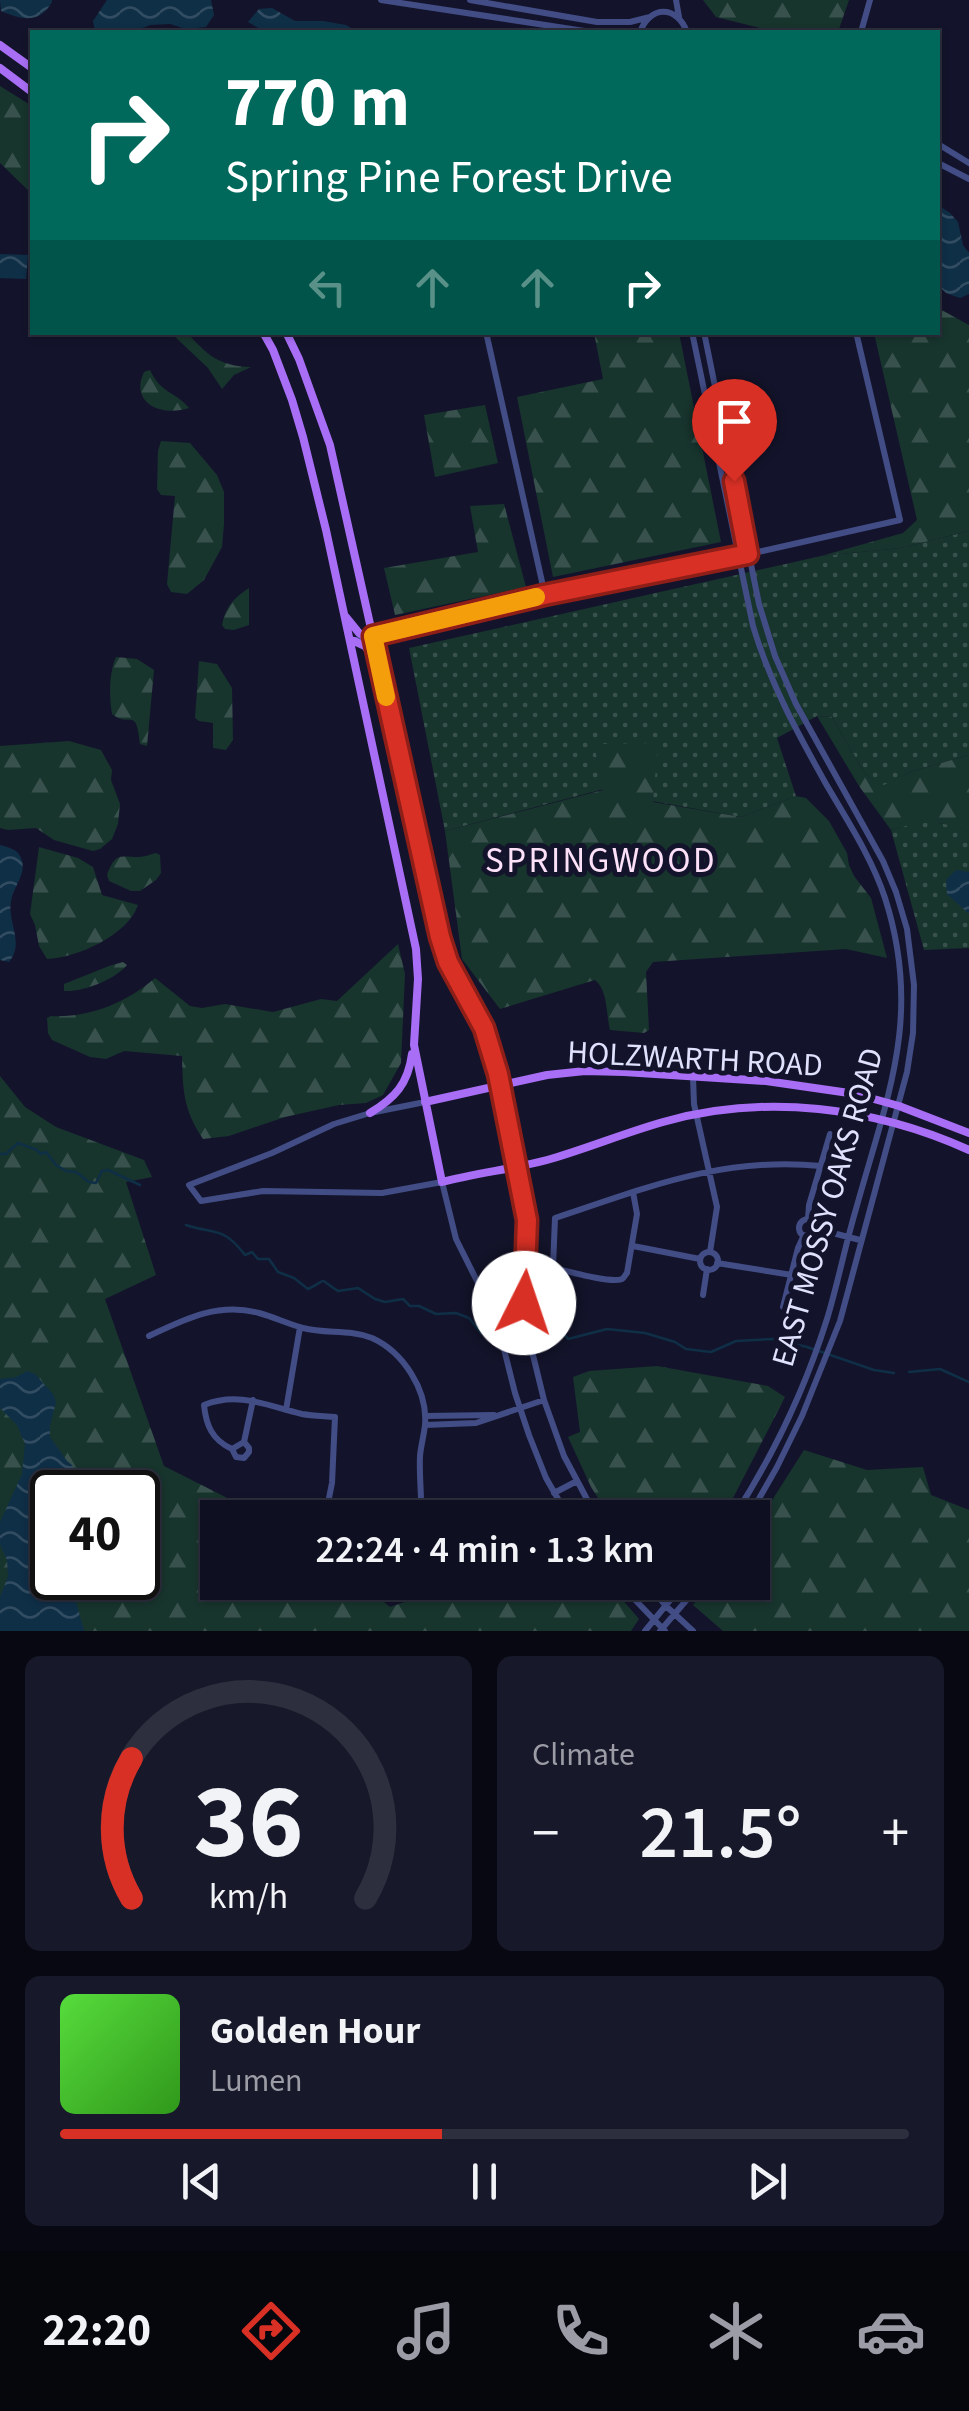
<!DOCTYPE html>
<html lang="en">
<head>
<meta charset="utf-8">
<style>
	:root { --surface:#0e0f20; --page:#171829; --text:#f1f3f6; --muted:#9b9ca5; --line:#2e2f3e; --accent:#d93025 }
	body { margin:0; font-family:"Source Sans 3",sans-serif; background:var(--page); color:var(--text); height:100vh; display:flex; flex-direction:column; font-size:38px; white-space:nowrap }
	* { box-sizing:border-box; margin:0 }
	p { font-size:32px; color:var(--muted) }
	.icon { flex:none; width:55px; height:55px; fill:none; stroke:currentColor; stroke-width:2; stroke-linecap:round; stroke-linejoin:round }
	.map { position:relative; height:1631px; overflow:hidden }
	.details { display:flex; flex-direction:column; gap:25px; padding:25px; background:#080812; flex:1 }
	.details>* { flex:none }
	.banner { position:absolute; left:30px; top:30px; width:910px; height:305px; border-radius:0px; box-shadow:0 2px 8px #0004,0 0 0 2px var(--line); background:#00695c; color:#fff; overflow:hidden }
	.speed { position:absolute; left:30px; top:1470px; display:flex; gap:20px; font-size:50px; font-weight:700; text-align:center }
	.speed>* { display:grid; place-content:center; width:130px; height:130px; border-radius:50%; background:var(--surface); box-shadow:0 2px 8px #0004,0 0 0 2px var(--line); line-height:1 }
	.speed .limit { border:5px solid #111; border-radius:15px; background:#fff; color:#111 }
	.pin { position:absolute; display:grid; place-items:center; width:85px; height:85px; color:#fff; margin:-102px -42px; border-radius:50% 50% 50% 0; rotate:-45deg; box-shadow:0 0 10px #0007 }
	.pin .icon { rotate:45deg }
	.me { position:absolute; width:110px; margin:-55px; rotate:4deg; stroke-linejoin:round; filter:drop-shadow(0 0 8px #0008) }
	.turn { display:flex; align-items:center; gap:35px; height:210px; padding:0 30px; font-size:45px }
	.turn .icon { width:130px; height:130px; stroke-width:2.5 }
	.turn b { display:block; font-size:70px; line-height:85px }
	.lanes { display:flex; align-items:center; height:95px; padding:0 30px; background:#0003; justify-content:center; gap:50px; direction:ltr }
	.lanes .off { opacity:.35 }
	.big { font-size:75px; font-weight:600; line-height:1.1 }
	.details .tile { flex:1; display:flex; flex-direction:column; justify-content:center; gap:15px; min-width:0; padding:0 35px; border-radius:15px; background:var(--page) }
	.details .dial { align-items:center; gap:0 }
	.dial svg { height:260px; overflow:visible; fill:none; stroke:var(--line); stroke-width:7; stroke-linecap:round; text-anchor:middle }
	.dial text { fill:var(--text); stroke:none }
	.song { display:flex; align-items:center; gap:30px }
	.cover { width:120px; height:120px; border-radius:15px; background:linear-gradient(135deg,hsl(110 70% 55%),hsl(110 70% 35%)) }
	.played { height:10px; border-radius:5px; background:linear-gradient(90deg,var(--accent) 45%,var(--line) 45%) }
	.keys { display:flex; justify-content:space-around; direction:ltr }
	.heat { display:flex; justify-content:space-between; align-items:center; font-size:55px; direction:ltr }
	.details .tiles { flex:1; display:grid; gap:25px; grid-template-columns:1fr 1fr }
	.tile:last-child { grid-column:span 2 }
	.trip { position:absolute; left:200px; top:1500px; width:570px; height:100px; border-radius:0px; background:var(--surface); box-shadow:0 2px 8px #0004,0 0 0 2px var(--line); font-weight:600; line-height:100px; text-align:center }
	.tab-bar { display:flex; height:160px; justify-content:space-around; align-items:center; background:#06060d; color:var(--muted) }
	.tab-bar .icon { width:70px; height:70px }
	.tab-bar .on { color:var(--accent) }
	.tab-bar b { font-size:45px; color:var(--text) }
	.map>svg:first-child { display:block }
	.grass { fill:url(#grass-dots) }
	.forest { fill:url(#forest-firs); fill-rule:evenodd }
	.water { fill:url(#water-waves) }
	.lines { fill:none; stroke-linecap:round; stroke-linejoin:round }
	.stream { stroke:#0f2f47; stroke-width:2.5 }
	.minor { stroke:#424d86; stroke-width:6 }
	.major { stroke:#a86ef5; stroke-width:8 }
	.route-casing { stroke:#8d1f18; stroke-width:25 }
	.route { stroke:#d93025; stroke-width:18 }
	.slow { stroke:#f59e0b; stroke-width:18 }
	.labels { text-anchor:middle; stroke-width:10; stroke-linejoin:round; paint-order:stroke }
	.street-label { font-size:32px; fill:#dfe1fd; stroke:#13142b }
	.neighbourhood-label { font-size:35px; letter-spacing:2.5px; fill:#fde1f8; stroke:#13142b }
</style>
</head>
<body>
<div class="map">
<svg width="969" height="1631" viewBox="0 0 969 1631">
	<defs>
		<pattern id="grass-dots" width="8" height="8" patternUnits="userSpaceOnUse" patternTransform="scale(2.5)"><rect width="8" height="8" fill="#17342d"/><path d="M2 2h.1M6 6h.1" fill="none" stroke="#38514c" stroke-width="1.8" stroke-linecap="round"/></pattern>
		<pattern id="forest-firs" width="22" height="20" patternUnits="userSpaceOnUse" patternTransform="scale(2.5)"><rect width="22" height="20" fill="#17342d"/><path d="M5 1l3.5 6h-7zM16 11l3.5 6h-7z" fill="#38514c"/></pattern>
		<pattern id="water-waves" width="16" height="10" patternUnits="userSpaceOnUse" patternTransform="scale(2.5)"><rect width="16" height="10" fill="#0f2f47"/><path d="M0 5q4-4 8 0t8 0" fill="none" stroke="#324d62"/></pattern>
	</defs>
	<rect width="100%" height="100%" fill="#13142b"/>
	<!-- grass -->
	<path class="grass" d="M 969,531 L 969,755 L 910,772 L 884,786 L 865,774 L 832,717 L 817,716 L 777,738 L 796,796 L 741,817 L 652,801 L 595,744 L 604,789 L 445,831 L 409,648 L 821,556 L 901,548 Z
		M 921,821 L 954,825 L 969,832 L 969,948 L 924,950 L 891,830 Z"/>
	<!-- forest -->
	<path class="forest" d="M 703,0 L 849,0 L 838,32 L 776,32 L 716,17 Z
		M 0,86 L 32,106 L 32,194 L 0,163 Z
		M 938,308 L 969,325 L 969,531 L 901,548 L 821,556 L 903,533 L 917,520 L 874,333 L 938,332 Z
		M 171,333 L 187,333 C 208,355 218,366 251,367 L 234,375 L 222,389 L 208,368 Z
		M 594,333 L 679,333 L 721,542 L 553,577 L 517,397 L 603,379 Z
		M 150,370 C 161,394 175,391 189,408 C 163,417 129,404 144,372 Z
		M 485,405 L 498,463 L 435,477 L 424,415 Z
		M 161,441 L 190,443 L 217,475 L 224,492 L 224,524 L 222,547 L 204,580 L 187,594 L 171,592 L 167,584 L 175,496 L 161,495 L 157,489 L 158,451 Z
		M 504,504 L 526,587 L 395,615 L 384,568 L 478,552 L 470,506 Z
		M 249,588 L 249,625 L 234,630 L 225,629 L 222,625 C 226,606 234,598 249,588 Z
		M 116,657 L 137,659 L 154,670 L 147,746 L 140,744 C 136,705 131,729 112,714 C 109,697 109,673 116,657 Z
		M 199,661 L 217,664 L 232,688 L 233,740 L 226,750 L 213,748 L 213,723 L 199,721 L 195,718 Z
		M 817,716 L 832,717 L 865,774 L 884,785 L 910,772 L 969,755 L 969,832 C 939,819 921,821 891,830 L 859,786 Z
		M 69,741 L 101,750 L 112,770 L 111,780 L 120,804 L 118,824 L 112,839 L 100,849 L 93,851 L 54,840 L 36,828 L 8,830 L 0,828 L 0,746 Z
		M 658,743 L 653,802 L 741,817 L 796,796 L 806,798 L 829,821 L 847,853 L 849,865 L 854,876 L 871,898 L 887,958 L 846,949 L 653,962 L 646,972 L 649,1030 L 644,1033 L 610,1030 C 606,1014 608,990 595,980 L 500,1009 L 462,959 L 445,831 L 603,790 L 594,744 Z
		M 39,847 L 78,858 L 93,867 L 102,895 L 138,905 C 128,935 77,958 47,959 L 39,946 L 35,925 L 30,914 Z
		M 156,853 L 160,855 L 161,873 L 156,880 L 140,891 L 131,891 L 109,881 L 107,875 C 116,852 119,857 139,857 C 145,857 151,854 156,853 Z
		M 398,944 L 405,974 L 401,1063 L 383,1095 L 366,1103 L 339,1105 L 285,1117 L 229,1136 L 203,1139 C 183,1109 183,1091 182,1056 L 124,1051 L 106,1059 L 90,1057 L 52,1040 L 48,1033 L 47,1018 L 51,1016 C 89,1018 126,1003 155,978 L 190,1006 L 202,1008 L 225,1004 L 273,1012 L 321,999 L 337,1001 Z
		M 123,962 L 127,965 C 114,980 84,992 64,991 L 64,984 L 109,966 Z
		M 0,1076 L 25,1107 L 56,1127 L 144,1160 L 152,1177 L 126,1182 L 156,1275 L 105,1299 L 164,1466 L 265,1517 L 218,1518 L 218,1582 L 360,1583 L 390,1607 L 461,1583 L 608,1583 L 639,1619 L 631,1631 L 0,1631 ZM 52,1492 L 138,1492 L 138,1578 L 52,1578 Z
		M 657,1366 L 768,1386 L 785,1397 L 730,1504 L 720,1517 L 610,1517 L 591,1487 L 568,1437 L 580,1432 L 573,1377 L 589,1371 Z
		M 804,1450 L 867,1470 L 923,1467 L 931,1495 L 969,1510 L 969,1631 L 723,1631 L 693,1605 L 712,1583 L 752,1582 L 753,1530 Z"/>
	<!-- water -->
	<path class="water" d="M 0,0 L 52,0 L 52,2 C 40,24 22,20 1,11 Z
		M 107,0 L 211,0 L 214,15 L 206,27 L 186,29 L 170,24 L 150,25 L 132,32 L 95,32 L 93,21 Z
		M 272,8 L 295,21 L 323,21 L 346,25 L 358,32 L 265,32 L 248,22 L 259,9 Z
		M 938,205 L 950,213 L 958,222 L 963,245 L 969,253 L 969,294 L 960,298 L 946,293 L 938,285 Z
		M 0,254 L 28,255 L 26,279 L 0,278 Z
		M 0,845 C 7,847 17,849 20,856 C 29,872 13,886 11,901 C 7,923 25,942 9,962 L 0,960 Z
		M 956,870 L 969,872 L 969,914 L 947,894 L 946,880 Z
		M 27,1371 L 35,1374 L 53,1394 L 56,1402 L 50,1426 L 50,1437 L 67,1461 L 72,1465 L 75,1472 L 67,1492 L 52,1492 L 52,1578 L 74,1578 L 72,1586 L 84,1631 L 0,1631 L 0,1597 L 8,1576 L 7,1560 L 0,1544 L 0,1522 L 22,1474 L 25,1444 L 17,1425 L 0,1408 L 0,1379 L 16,1377 Z"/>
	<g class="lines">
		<!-- stream -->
		<path class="stream" d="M 0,1154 L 6,1154 L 18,1143 L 37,1150 L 41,1154 L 46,1152 L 56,1165 L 66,1171 L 76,1172 L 89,1182 L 96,1183 L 102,1171 L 108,1170 L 140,1185
			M 186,1225 C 216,1235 223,1226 245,1255 L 252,1252 L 258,1259 L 269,1259 L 278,1272 L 294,1278 L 308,1289 C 330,1279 316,1277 338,1291 L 358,1288 L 375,1299 L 385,1302 L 403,1299 L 410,1306 L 419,1306 L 436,1314 L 456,1313 L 469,1318 L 481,1333 L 496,1334
			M 504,1332 L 537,1325 L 556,1332 L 562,1331 L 568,1339 L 607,1329 L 645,1333 L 675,1342 L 686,1349 L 711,1352 L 736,1341 L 773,1339 L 807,1347 L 874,1370 L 894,1373
			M 909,1372 L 940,1369 L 969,1382"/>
		<!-- minor -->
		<path class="minor" d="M 381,0 L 591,32
			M 470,0 L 597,22 L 630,22 L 650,17
			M 676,0 L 679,17
			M 640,32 C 650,5 677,5 687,32
			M 861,32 L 870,0
			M 938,144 L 969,163
			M 938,163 L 969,179
			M 486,332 L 545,595
			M 692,332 L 753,626 C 770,683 797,732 826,784 C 847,820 872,858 885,898 C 923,1016 887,1097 856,1209 C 845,1246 838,1283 827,1319 C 805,1389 773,1456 733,1518
			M 704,332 L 759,604 L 775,656 L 796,704 L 883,861 L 896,892 L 907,929 L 914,985 L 913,1033 L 907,1072 L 840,1321 L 802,1416 L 777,1467 L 748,1518
			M 352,641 L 545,595 L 749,554 L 900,520 L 856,332
			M 693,1077 L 694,1104 L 717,1207 L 710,1252
			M 425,1102 L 370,1113 L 334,1124 L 272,1153 L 189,1185 L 201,1201 L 263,1191 L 382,1193 L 442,1182 L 456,1239 L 497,1321 L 515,1393 L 529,1435 L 546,1478 L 569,1518
			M 516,1166 L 527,1220 L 524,1303 L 531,1347 L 544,1400 L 564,1456 L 597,1518
			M 808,1219 L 809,1205 L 830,1134
			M799 1228a9 9 0 1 1 18 0a9 9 0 1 1-18 0Z
			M 817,1229 L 860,1240
			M 633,1246 L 700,1259
			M700 1261a9 9 0 1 1 18 0a9 9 0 1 1-18 0Z
			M 527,1262 C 545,1264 608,1285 622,1279 C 624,1278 625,1275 627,1273 L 637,1214 L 633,1192
			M 717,1263 L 792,1275
			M 553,1267 L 555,1218 C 646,1188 723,1156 821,1166
			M 703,1295 L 707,1269
			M 783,1307 L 798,1248 L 804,1235
			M 149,1336 C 185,1319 218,1302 259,1313 C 274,1317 288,1324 303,1328 C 326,1334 350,1329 372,1338 C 403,1352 428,1390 425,1425 C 424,1435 421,1445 420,1456 C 419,1476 422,1497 421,1518
			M 253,1400 L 244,1442 L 232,1449 C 212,1440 206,1425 204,1405 C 239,1391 267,1406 302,1414 C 313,1416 324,1416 335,1417 L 332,1483 L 325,1518
			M 286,1410 L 300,1327
			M 425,1416 L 494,1415
			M 425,1425 L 476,1423 L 544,1400
			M 232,1449 L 236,1457 L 244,1458 L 249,1452 L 249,1448 L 244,1442
			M 554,1493 L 577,1481
			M 618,1582 L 665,1631
			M 646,1582 L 666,1606 L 693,1631
			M 645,1631 L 685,1582
			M 660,1631 L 702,1582"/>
		<!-- major -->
		<path class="major" d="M 0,45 L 32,68
			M 0,68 L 32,92
			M 263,332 L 273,350 L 292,400 L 303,437 L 326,530 L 416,949 L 418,979 L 414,1045 L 442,1182 C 477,1173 513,1169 547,1160 C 586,1149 624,1133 663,1122 C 765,1093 874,1107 969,1150
			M 286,332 L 299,359 L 330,445 L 440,937 L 448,962 L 484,1028 L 489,1044 L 498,1074 L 516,1166
			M 346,617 L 359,633 L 368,638
			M 354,641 L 365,646 L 377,663
			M 425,1102 L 547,1075 L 585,1071 L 624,1072 L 766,1081 L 856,1094 L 899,1106 L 969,1133
			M 370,1113 C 395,1098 408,1084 412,1054"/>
	</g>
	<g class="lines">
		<defs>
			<path id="route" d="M 524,1303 L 527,1220 L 498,1074 L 484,1028 L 448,962 L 440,937 L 373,636 L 544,595 L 748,554 L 734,481"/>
		</defs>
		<!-- route casing -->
		<use href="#route" class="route-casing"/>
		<!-- route -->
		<use href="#route" class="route"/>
		<!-- slow -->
		<path class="slow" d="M 386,697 L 373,636 L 536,597"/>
	</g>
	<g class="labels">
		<!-- street labels -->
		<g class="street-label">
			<text transform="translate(695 1058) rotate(3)" y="11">HOLZWARTH ROAD</text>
			<text transform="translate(827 1207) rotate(-74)" y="11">EAST MOSSY OAKS ROAD</text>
		</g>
		<!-- neighbourhood labels -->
		<g class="neighbourhood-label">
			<text x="601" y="872">SPRINGWOOD</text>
		</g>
	</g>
</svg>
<div class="speed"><div class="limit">40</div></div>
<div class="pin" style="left:734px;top:481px;background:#d93025"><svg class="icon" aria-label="arrive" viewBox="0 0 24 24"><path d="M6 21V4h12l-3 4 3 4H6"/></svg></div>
<svg class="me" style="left:524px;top:1303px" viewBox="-20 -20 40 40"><circle r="19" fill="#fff"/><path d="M0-13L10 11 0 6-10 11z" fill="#d93025"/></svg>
<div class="trip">22:24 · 4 min · 1.3 km</div>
<div class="banner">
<div class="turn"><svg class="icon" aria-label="right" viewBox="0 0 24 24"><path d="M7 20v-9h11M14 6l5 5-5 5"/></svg><div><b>770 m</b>Spring Pine Forest Drive</div></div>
<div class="lanes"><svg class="icon off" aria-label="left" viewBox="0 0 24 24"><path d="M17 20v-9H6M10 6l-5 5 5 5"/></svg><svg class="icon off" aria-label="ahead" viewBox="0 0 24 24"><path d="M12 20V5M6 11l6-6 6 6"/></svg><svg class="icon off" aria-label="ahead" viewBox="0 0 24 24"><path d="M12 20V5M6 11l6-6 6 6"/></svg><svg class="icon" aria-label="right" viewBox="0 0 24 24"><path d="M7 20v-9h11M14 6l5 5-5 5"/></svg></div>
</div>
</div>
<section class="details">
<div class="tiles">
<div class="tile dial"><svg viewBox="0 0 100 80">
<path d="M14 69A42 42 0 1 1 86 69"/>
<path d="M14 69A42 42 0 0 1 14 26" stroke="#d93025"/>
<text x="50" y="56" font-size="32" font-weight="700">36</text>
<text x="50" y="72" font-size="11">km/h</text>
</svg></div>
<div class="tile"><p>Climate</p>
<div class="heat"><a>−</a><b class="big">21.5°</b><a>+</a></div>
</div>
<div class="tile">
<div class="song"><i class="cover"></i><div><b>Golden Hour</b><p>Lumen</p></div></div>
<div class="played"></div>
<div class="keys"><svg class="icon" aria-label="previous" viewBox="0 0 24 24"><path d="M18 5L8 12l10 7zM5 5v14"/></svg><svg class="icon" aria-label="pause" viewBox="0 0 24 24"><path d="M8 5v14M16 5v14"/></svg><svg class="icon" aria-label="next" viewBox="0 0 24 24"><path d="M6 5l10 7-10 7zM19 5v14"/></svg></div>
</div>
</div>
</section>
<nav class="tab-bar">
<b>22:20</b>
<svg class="icon on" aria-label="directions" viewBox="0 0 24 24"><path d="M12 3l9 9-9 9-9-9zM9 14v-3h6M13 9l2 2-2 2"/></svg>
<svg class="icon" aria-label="music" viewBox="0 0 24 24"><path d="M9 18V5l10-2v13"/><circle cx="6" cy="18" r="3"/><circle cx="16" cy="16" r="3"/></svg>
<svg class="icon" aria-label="phone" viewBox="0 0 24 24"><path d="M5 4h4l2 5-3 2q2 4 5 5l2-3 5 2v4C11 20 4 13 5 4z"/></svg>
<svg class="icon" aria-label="climate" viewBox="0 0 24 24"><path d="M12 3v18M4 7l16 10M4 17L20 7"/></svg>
<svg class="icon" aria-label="car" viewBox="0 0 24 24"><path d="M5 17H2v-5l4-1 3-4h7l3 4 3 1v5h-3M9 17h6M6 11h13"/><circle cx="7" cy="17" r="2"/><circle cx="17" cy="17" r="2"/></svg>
</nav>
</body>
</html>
